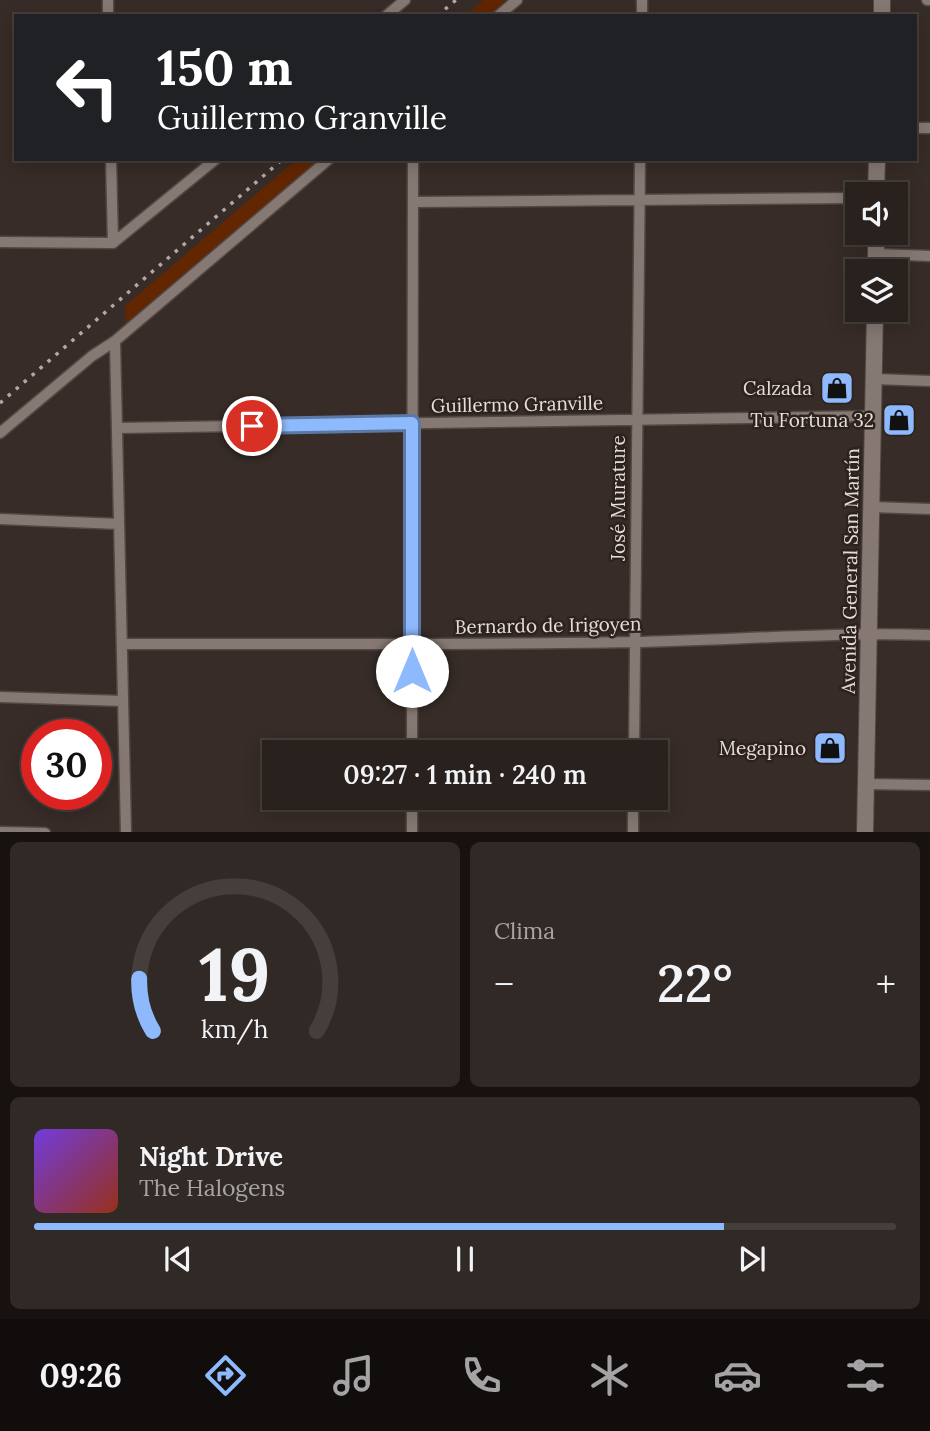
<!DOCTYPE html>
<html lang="es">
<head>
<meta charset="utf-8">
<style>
	:root { --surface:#29211d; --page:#312926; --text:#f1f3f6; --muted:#a5a3a4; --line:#453e3b; --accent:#8eb9fd }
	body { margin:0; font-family:Lora,serif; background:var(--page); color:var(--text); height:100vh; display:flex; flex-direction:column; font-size:26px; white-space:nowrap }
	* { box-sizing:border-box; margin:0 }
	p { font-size:23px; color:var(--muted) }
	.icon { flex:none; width:38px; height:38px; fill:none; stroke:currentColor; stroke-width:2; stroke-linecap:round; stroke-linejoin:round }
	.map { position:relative; height:832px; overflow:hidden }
	.sheet { display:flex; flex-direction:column; gap:10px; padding:10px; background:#171210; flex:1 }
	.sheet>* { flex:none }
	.guide { position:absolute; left:14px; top:14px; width:903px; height:147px; border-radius:0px; box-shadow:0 4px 18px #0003,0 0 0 2px var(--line); background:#202124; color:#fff; overflow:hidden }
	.controls { position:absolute; left:845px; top:182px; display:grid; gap:14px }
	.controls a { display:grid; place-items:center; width:63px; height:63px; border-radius:0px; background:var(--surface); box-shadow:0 4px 18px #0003,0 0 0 2px var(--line); font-size:35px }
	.speed { position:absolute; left:21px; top:719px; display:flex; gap:14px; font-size:35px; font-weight:700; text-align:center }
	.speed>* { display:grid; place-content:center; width:91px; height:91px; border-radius:50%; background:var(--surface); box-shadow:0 4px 18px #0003,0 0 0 2px var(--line); line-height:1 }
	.speed .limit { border:10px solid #d22; background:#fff; color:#111 }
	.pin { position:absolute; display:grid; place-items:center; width:60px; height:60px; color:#fff; margin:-30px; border:4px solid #fff; border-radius:50%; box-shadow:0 2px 7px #0007 }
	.me { position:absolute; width:77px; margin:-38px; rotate:0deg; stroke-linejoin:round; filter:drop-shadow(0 0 5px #0008) }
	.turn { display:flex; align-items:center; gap:24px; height:147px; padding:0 28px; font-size:32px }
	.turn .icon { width:91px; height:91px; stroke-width:2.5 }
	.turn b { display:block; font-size:49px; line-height:60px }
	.big { font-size:52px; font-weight:600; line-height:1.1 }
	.sheet .widget { flex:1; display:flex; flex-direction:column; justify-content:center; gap:10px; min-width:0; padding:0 24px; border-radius:10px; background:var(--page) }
	.sheet .dial { align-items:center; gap:0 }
	.dial svg { height:182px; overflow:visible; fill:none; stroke:var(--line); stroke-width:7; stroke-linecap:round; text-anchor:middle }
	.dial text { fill:var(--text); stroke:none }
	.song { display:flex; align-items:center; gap:21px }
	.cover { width:84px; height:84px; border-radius:10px; background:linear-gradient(135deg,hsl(260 70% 55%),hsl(10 70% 35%)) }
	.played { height:7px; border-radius:4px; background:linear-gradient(90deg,var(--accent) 80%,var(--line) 80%) }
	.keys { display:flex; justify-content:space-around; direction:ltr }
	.heat { display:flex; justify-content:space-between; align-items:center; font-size:38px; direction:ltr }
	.sheet .tiles { flex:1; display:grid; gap:10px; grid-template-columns:1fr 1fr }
	.widget:last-child { grid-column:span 2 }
	.trip { position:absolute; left:262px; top:740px; width:406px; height:70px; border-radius:0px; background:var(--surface); box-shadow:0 4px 18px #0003,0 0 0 2px var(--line); font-weight:600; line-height:70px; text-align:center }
	.tabs { display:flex; height:112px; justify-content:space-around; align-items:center; background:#100d0c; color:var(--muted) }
	.tabs .icon { width:49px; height:49px }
	.tabs .current { color:var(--accent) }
	.tabs b { font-size:32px; color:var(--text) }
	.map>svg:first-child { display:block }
	.green { fill:#622601 }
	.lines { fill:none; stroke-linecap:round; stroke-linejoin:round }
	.minor-casing { stroke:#524845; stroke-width:13 }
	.secondary-casing { stroke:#524845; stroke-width:18 }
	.minor { stroke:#867973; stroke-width:10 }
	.secondary { stroke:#867973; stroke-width:16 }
	.rail { stroke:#b2a9a6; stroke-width:3.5; stroke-dasharray:3.5 7; stroke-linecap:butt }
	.route-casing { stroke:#5c78a4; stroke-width:18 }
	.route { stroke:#8eb9fd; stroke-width:12 }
	.labels { text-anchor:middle; stroke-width:5; stroke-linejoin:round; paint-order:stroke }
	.poi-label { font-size:19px; fill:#e5ddda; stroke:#2d221d; text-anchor:end }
	.street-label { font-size:19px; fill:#e5ddda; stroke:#2d221d }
</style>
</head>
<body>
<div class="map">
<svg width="930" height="833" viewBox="0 0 930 833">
	<rect width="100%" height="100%" fill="#372c27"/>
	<!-- green -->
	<path class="green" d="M 484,0 L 506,0 L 488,16 L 465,16 Z
		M 297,159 L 319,159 L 126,323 L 125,306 Z"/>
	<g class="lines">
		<defs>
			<path id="minor" d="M 108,0 L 108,16
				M 927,0 L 930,0
				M 386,16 L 405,0
				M 498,16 L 517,0
				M 642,16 L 642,0
				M 915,128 L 930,128
				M 111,159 L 113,243
				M 414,202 L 858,198
				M 0,242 L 113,243 L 216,159
				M 876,254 L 930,256
				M 115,341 L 126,833
				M 875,379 L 930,381
				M 118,428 L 874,416
				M 0,433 L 92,356 L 115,341 L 329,159
				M 872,507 L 930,509
				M 0,519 L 119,524
				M 124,644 C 294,644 463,645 633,642 C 732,640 831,632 930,635
				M 0,697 L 123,701
				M 412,752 L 413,159
				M 634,752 L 640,159
				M 866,784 L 930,785
				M 412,798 L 412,833
				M 0,832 L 45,833
				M 633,833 L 633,798"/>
			<path id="secondary" d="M 882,16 L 882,0
				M 876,194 L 877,159
				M 876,271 L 876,233
				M 865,833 L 875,310"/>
		</defs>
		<!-- minor casing -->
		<use href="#minor" class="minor-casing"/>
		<!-- secondary casing -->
		<use href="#secondary" class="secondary-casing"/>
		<!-- minor -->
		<use href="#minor" class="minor"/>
		<!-- secondary -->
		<use href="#secondary" class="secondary"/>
		<!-- rail -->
		<path class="rail" d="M 437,16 L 456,0
			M 0,403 L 283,159"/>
	</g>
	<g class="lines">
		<defs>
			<path id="route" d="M 252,426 L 412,423 L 412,671"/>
		</defs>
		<!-- route casing -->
		<use href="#route" class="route-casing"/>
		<!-- route -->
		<use href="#route" class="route"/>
	</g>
	<!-- icons -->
	<defs>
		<symbol id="shop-square" viewBox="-11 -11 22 22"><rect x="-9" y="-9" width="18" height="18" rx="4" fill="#8eb9fd" stroke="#2d221d"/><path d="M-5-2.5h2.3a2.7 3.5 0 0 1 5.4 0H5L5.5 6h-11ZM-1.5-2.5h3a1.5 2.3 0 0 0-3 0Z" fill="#111"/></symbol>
	</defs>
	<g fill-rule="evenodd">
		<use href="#shop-square" x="818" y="369" width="38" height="38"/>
		<use href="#shop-square" x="880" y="401" width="38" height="38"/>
		<use href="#shop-square" x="811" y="729" width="38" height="38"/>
	</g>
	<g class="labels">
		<!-- poi labels -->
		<g class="poi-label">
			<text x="812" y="395">Calzada</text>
			<text x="874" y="427">Tu Fortuna 32</text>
			<text x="806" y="755">Megapino</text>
		</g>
		<!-- street labels -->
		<g class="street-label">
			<text transform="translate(517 404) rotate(-1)" y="7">Guillermo Granville</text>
			<text transform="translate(618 498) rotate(-90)" y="7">José Murature</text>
			<text transform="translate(850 571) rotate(-89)" y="7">Avenida General San Martín</text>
			<text transform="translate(548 625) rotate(-1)" y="7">Bernardo de Irigoyen</text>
		</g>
	</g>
</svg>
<div class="controls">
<a><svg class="icon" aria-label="sound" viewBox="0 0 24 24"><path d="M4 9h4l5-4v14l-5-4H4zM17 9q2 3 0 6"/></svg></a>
<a><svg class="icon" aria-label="layers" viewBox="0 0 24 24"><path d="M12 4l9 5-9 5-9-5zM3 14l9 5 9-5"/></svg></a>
</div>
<div class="speed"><div class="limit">30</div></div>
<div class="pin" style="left:252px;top:426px;background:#d93025"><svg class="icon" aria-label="arrive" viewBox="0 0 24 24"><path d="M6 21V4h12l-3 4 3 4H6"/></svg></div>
<svg class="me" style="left:412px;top:671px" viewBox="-20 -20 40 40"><circle r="19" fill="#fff"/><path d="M0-13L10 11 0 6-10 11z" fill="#8eb9fd"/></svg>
<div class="trip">09:27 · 1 min · 240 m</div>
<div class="guide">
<div class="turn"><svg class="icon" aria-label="left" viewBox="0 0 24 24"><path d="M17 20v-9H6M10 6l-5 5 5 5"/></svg><div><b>150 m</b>Guillermo Granville</div></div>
</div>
</div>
<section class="sheet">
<div class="tiles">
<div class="widget dial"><svg viewBox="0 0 100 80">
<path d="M14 69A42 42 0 1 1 86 69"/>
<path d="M14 69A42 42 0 0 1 8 46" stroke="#8eb9fd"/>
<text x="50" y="56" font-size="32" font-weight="700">19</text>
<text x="50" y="72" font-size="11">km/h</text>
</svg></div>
<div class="widget"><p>Clima</p>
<div class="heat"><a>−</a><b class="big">22°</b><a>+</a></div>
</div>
<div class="widget">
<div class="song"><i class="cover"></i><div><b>Night Drive</b><p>The Halogens</p></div></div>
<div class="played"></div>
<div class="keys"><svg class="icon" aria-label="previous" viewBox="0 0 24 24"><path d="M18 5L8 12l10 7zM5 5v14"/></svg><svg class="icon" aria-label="pause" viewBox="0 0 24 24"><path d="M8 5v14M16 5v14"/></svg><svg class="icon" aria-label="next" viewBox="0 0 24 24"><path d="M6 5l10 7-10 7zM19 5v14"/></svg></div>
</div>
</div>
</section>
<nav class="tabs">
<b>09:26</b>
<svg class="icon current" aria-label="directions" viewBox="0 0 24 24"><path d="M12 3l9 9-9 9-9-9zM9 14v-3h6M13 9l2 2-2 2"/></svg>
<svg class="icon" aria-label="music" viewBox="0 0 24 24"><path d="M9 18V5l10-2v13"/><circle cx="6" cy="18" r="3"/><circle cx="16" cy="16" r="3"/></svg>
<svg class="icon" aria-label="phone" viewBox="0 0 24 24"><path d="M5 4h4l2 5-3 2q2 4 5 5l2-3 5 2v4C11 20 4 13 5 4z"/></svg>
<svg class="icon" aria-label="climate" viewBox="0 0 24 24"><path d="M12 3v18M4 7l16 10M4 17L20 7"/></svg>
<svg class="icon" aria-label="car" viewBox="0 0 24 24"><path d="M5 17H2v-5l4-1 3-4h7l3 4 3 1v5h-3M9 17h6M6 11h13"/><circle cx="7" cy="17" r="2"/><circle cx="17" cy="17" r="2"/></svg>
<svg class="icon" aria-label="filters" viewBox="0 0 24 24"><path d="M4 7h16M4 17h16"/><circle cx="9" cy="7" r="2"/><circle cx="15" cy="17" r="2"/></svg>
</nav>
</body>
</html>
